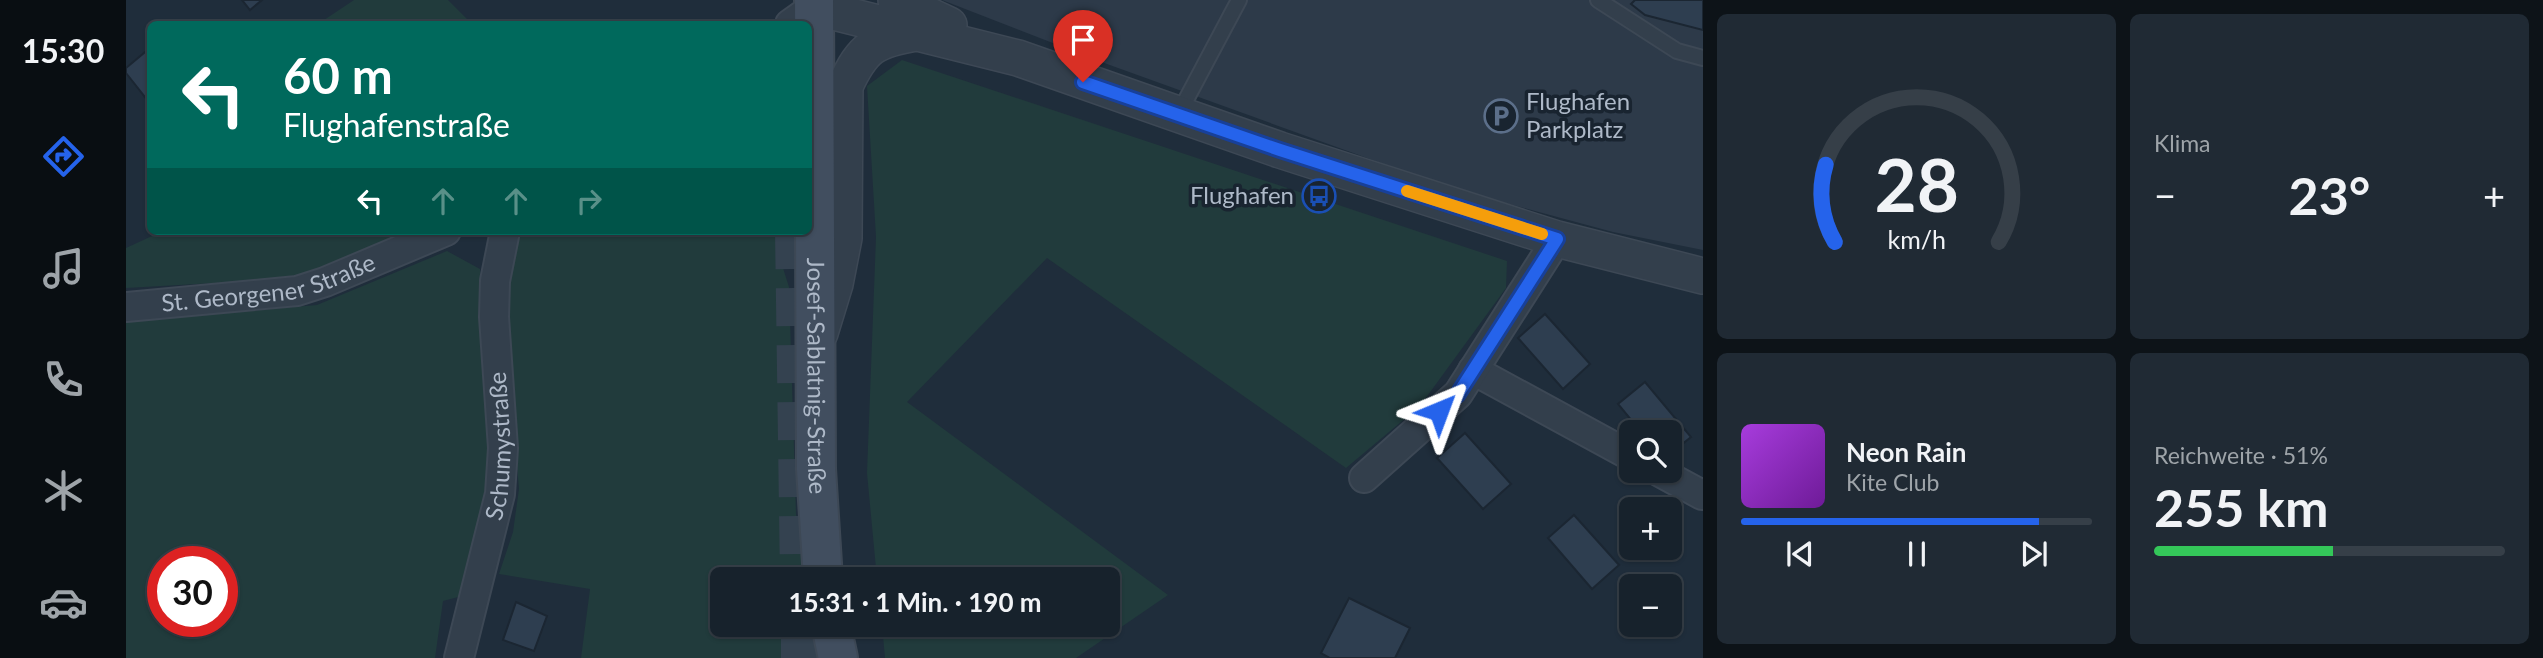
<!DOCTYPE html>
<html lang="de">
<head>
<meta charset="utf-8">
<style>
	:root { --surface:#17222c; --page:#202a34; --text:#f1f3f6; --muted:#9ea4a9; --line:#363f48; --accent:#2563eb }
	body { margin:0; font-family:Lato,sans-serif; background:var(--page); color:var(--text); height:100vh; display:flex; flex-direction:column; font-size:26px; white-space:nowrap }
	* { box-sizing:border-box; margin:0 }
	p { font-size:23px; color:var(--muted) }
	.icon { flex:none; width:38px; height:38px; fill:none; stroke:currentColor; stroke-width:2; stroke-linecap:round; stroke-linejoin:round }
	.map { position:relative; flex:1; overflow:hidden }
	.side { display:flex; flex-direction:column; gap:14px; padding:14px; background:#0d1318; width:840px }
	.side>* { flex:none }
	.hud { position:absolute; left:21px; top:21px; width:665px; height:214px; border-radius:10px; box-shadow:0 2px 5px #0004,0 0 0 2px var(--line); background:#00695c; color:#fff; overflow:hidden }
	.buttons { position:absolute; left:1493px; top:420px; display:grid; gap:14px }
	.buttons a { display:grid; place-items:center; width:63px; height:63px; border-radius:10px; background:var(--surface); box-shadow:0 2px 5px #0004,0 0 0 2px var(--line); font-size:35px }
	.speed { position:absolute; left:21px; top:546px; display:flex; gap:14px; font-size:35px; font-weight:700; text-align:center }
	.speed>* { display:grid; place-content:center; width:91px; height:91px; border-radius:50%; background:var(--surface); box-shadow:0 2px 5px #0004,0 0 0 2px var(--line); line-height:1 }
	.speed .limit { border:10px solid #d22; background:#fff; color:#111 }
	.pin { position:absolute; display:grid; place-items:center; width:60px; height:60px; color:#fff; margin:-72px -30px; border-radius:50% 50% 50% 0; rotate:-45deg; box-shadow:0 0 7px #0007 }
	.pin .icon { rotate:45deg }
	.me { position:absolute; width:77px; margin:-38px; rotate:44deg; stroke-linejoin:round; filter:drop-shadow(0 0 5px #0008) }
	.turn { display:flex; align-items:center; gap:24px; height:147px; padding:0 21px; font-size:32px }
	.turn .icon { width:91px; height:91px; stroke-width:2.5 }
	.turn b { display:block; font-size:49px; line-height:60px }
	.lanes { display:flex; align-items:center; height:66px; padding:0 21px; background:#0003; justify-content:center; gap:35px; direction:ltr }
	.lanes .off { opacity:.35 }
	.big { font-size:52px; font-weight:700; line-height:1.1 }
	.side .tile { flex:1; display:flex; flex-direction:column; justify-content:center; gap:10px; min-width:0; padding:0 24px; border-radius:10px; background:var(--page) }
	.side .dial { align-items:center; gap:0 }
	.dial svg { height:182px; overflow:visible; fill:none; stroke:var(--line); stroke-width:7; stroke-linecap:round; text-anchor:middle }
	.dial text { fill:var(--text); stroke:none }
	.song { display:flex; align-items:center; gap:21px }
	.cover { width:84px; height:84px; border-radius:10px; background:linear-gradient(135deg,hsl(280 70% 55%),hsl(280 70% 35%)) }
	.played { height:7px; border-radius:4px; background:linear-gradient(90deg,var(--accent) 85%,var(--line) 85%) }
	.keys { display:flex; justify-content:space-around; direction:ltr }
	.heat { display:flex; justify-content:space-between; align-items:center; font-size:38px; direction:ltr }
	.charge { height:10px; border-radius:5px; background:linear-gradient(90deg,#34c759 51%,var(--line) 0) }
	.side .tiles { flex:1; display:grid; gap:14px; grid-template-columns:repeat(2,1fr) }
	.trip { position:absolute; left:584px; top:567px; width:410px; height:70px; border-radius:10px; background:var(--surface); box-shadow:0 2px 5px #0004,0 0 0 2px var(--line); font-weight:700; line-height:70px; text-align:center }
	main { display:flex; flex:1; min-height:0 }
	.tabs { display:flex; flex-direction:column; width:126px; justify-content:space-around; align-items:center; background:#090e12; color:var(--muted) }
	.tabs .icon { width:49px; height:49px }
	.tabs .active { color:var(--accent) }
	.tabs b { font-size:32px; color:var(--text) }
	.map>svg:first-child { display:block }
	.airport { fill:#2d3a49 }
	.green { fill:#213b3c; fill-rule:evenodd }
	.building { fill:#2e3e50; stroke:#1b2632; stroke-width:2 }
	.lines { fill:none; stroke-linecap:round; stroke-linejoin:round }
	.motorway-tunnel { stroke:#344250; stroke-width:38; stroke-dasharray:38 19; stroke-linecap:butt }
	.service-casing { stroke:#3d4855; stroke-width:18 }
	.minor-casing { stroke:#3d4855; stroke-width:32 }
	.tertiary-casing { stroke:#3d4855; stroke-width:38 }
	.secondary-casing { stroke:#3d4855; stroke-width:42 }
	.service { stroke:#333f4c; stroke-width:14 }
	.minor { stroke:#333f4c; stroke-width:28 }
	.tertiary { stroke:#333f4c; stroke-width:35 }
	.secondary { stroke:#414e5f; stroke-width:38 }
	.route-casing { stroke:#184099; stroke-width:18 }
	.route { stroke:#2563eb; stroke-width:12 }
	.slow { stroke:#f59e0b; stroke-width:12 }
	.labels { text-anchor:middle; stroke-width:7; stroke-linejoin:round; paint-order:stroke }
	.poi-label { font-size:24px; fill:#aeb9c8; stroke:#192430; text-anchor:start }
	.street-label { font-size:24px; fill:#aeb9c8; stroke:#192430 }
</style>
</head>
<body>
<main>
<nav class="tabs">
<b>15:30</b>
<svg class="icon active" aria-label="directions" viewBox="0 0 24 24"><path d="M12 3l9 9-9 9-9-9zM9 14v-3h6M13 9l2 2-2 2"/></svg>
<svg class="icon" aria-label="music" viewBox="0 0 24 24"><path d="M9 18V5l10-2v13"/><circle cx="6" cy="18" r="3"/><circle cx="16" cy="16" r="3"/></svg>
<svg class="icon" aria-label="phone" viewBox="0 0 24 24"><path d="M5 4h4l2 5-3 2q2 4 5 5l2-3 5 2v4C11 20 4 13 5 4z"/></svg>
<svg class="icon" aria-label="climate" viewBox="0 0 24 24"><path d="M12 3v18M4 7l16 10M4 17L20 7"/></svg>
<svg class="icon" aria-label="car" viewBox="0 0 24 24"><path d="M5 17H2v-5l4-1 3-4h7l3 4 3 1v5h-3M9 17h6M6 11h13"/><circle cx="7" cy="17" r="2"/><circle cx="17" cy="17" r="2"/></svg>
</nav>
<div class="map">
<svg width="1577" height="658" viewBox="0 0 1577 658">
	<rect width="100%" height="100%" fill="#1f2d3b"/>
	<!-- airport -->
	<path class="airport" d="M 816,0 L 1577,0 L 1577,250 L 1487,232 L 1327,189 L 981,64 Z"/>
	<!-- green -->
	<path class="green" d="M 228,0 L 322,0 L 346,24 L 192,24 Z
		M 776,60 L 1381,261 L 1380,288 L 1294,406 L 1220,468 L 921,258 L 781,402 L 1042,595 L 950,658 L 759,658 L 756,625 L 982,625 L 982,579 L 751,579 L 741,473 L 750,237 L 741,86 Z
		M 37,231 L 287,231 L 188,273 L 124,281 L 0,288 L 0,248 Z
		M 397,231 L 651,231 L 651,249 L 663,287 L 670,514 L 678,579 L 597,579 L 597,625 L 683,625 L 689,658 L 455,658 L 464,589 L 373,574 L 387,532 L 393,489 L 377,298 L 383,257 Z
		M 321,251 L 354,269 L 366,447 L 358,523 L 336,596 L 317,601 L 309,658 L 0,658 L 0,322 L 191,305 ZM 37,562 L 96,562 L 96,621 L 37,621 Z"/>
	<!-- building -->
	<path class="building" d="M 116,0 L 136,0 L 124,10 Z
		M 1509,0 L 1577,0 L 1577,30 L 1519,15 L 1505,4 Z
		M 24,48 L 24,93 L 19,97 L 0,73 L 0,68 Z
		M 1419,314 L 1464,364 L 1437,389 L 1392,338 Z
		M 1519,382 L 1565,437 L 1544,454 L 1544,432 L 1515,432 L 1492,404 Z
		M 1339,433 L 1385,484 L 1357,509 L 1311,458 Z
		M 1448,515 L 1493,565 L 1466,589 L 1422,538 Z
		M 1223,598 L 1284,628 L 1269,658 L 1204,658 L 1195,653 Z
		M 390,602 L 421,616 L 408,651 L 377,640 Z"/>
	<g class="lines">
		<!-- motorway-tunnel -->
		<path class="motorway-tunnel" d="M 668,231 L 673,579
			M 674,625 L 674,658"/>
		<defs>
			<path id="service" d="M 1472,0 L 1551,51 L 1577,58
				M 1053,113 L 1113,0"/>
			<g id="minor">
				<path d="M 664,24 L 688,7"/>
				<path id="s1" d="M 0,307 L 171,291 L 199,282 L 320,231"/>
				<path d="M 1347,370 L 1505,456"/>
				<path d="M 1532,471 L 1576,495 L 1577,493"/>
				<path d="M 1238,478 L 1332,394 L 1431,239"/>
				<path id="s2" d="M 333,658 L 374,494 L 377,448 L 368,317 L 369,281 L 379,231"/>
			</g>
			<path id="tertiary" d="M 694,0 L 688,7 L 892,58 L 1154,150 L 1431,239 L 1577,276
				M 770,0 L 823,25
				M 694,333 L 709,284 L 718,238 L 719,86 C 737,47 748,40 790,33"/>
			<g id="secondary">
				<path id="s3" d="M 688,0 L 690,469 L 697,579"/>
				<path d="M 705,625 L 712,658"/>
			</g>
		</defs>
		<!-- service casing -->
		<use href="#service" class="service-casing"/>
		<!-- minor casing -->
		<use href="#minor" class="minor-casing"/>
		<!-- tertiary casing -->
		<use href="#tertiary" class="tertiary-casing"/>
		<!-- secondary casing -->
		<use href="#secondary" class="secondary-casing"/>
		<!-- service -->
		<use href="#service" class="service"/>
		<!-- minor -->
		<use href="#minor" class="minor"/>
		<!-- tertiary -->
		<use href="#tertiary" class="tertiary"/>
		<!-- secondary -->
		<use href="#secondary" class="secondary"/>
	</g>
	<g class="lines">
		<defs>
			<path id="route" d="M 957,82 L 1154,150 L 1431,239 L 1332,394 L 1313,411"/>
		</defs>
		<!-- route casing -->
		<use href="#route" class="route-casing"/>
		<!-- route -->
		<use href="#route" class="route"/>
		<!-- slow -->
		<path class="slow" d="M 1281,191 L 1416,234"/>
	</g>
	<!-- icons -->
	<defs>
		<symbol id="parking-ring" viewBox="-11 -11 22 22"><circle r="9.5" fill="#192430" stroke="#5c6f8a" stroke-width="1.5"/><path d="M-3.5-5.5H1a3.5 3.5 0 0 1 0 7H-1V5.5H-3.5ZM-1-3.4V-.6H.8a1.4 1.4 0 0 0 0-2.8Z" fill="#5c6f8a"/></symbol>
		<symbol id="bus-ring" viewBox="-11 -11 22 22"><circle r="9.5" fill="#192430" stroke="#1a4fb4" stroke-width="1.5"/><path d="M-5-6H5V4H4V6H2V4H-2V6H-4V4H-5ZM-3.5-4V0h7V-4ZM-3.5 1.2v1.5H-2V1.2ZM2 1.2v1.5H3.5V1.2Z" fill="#1a4fb4"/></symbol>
	</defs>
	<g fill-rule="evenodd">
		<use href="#parking-ring" x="1356" y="97" width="38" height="38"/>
		<use href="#bus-ring" x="1174" y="177" width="38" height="38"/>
	</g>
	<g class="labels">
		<!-- poi labels -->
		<g class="poi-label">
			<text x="1400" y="110">Flughafen<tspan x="1400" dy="28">Parkplatz</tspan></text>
			<text x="1168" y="204" text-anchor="end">Flughafen</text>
		</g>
		<!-- street labels -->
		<g class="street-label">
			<text dy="8" stroke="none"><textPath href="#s1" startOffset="145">St. Georgener Straße</textPath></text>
			<text dy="8" stroke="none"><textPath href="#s3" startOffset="376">Josef-Sablatnig-Straße</textPath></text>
			<text dy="8" stroke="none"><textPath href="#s2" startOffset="217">Schumystraße</textPath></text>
		</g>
	</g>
</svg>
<div class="buttons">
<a><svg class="icon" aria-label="search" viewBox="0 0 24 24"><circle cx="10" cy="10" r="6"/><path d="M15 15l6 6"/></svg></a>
<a>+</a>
<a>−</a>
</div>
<div class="speed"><div class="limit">30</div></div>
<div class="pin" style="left:957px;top:82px;background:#d93025"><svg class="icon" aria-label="arrive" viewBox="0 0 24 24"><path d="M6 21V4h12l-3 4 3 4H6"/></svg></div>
<svg class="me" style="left:1313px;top:411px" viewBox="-20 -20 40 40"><path d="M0-17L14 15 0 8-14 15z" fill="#2563eb" stroke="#fff" stroke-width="4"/></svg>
<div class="trip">15:31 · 1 Min. · 190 m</div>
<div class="hud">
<div class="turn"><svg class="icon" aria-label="left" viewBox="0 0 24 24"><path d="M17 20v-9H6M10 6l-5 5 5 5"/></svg><div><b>60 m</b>Flughafenstraße</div></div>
<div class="lanes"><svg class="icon" aria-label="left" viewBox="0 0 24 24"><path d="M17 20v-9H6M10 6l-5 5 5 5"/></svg><svg class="icon off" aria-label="ahead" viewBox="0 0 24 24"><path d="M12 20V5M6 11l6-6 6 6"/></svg><svg class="icon off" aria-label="ahead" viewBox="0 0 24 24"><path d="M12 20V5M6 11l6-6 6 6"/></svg><svg class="icon off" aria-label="right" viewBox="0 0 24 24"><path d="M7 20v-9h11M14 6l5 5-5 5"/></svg></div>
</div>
</div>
<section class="side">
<div class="tiles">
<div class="tile dial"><svg viewBox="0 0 100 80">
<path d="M14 69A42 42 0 1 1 86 69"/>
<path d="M14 69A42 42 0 0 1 10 35" stroke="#2563eb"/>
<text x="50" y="56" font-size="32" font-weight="700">28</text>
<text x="50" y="72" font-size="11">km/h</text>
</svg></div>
<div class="tile"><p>Klima</p>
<div class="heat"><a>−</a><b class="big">23°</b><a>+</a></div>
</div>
<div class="tile">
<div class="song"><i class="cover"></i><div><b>Neon Rain</b><p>Kite Club</p></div></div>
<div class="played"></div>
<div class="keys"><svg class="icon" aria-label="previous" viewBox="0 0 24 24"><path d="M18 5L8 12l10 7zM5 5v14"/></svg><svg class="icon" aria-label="pause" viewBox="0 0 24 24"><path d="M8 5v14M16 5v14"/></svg><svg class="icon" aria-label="next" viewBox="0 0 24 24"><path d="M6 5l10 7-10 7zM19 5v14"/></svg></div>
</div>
<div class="tile"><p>Reichweite · 51%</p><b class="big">255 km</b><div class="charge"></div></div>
</div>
</section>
</main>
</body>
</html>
